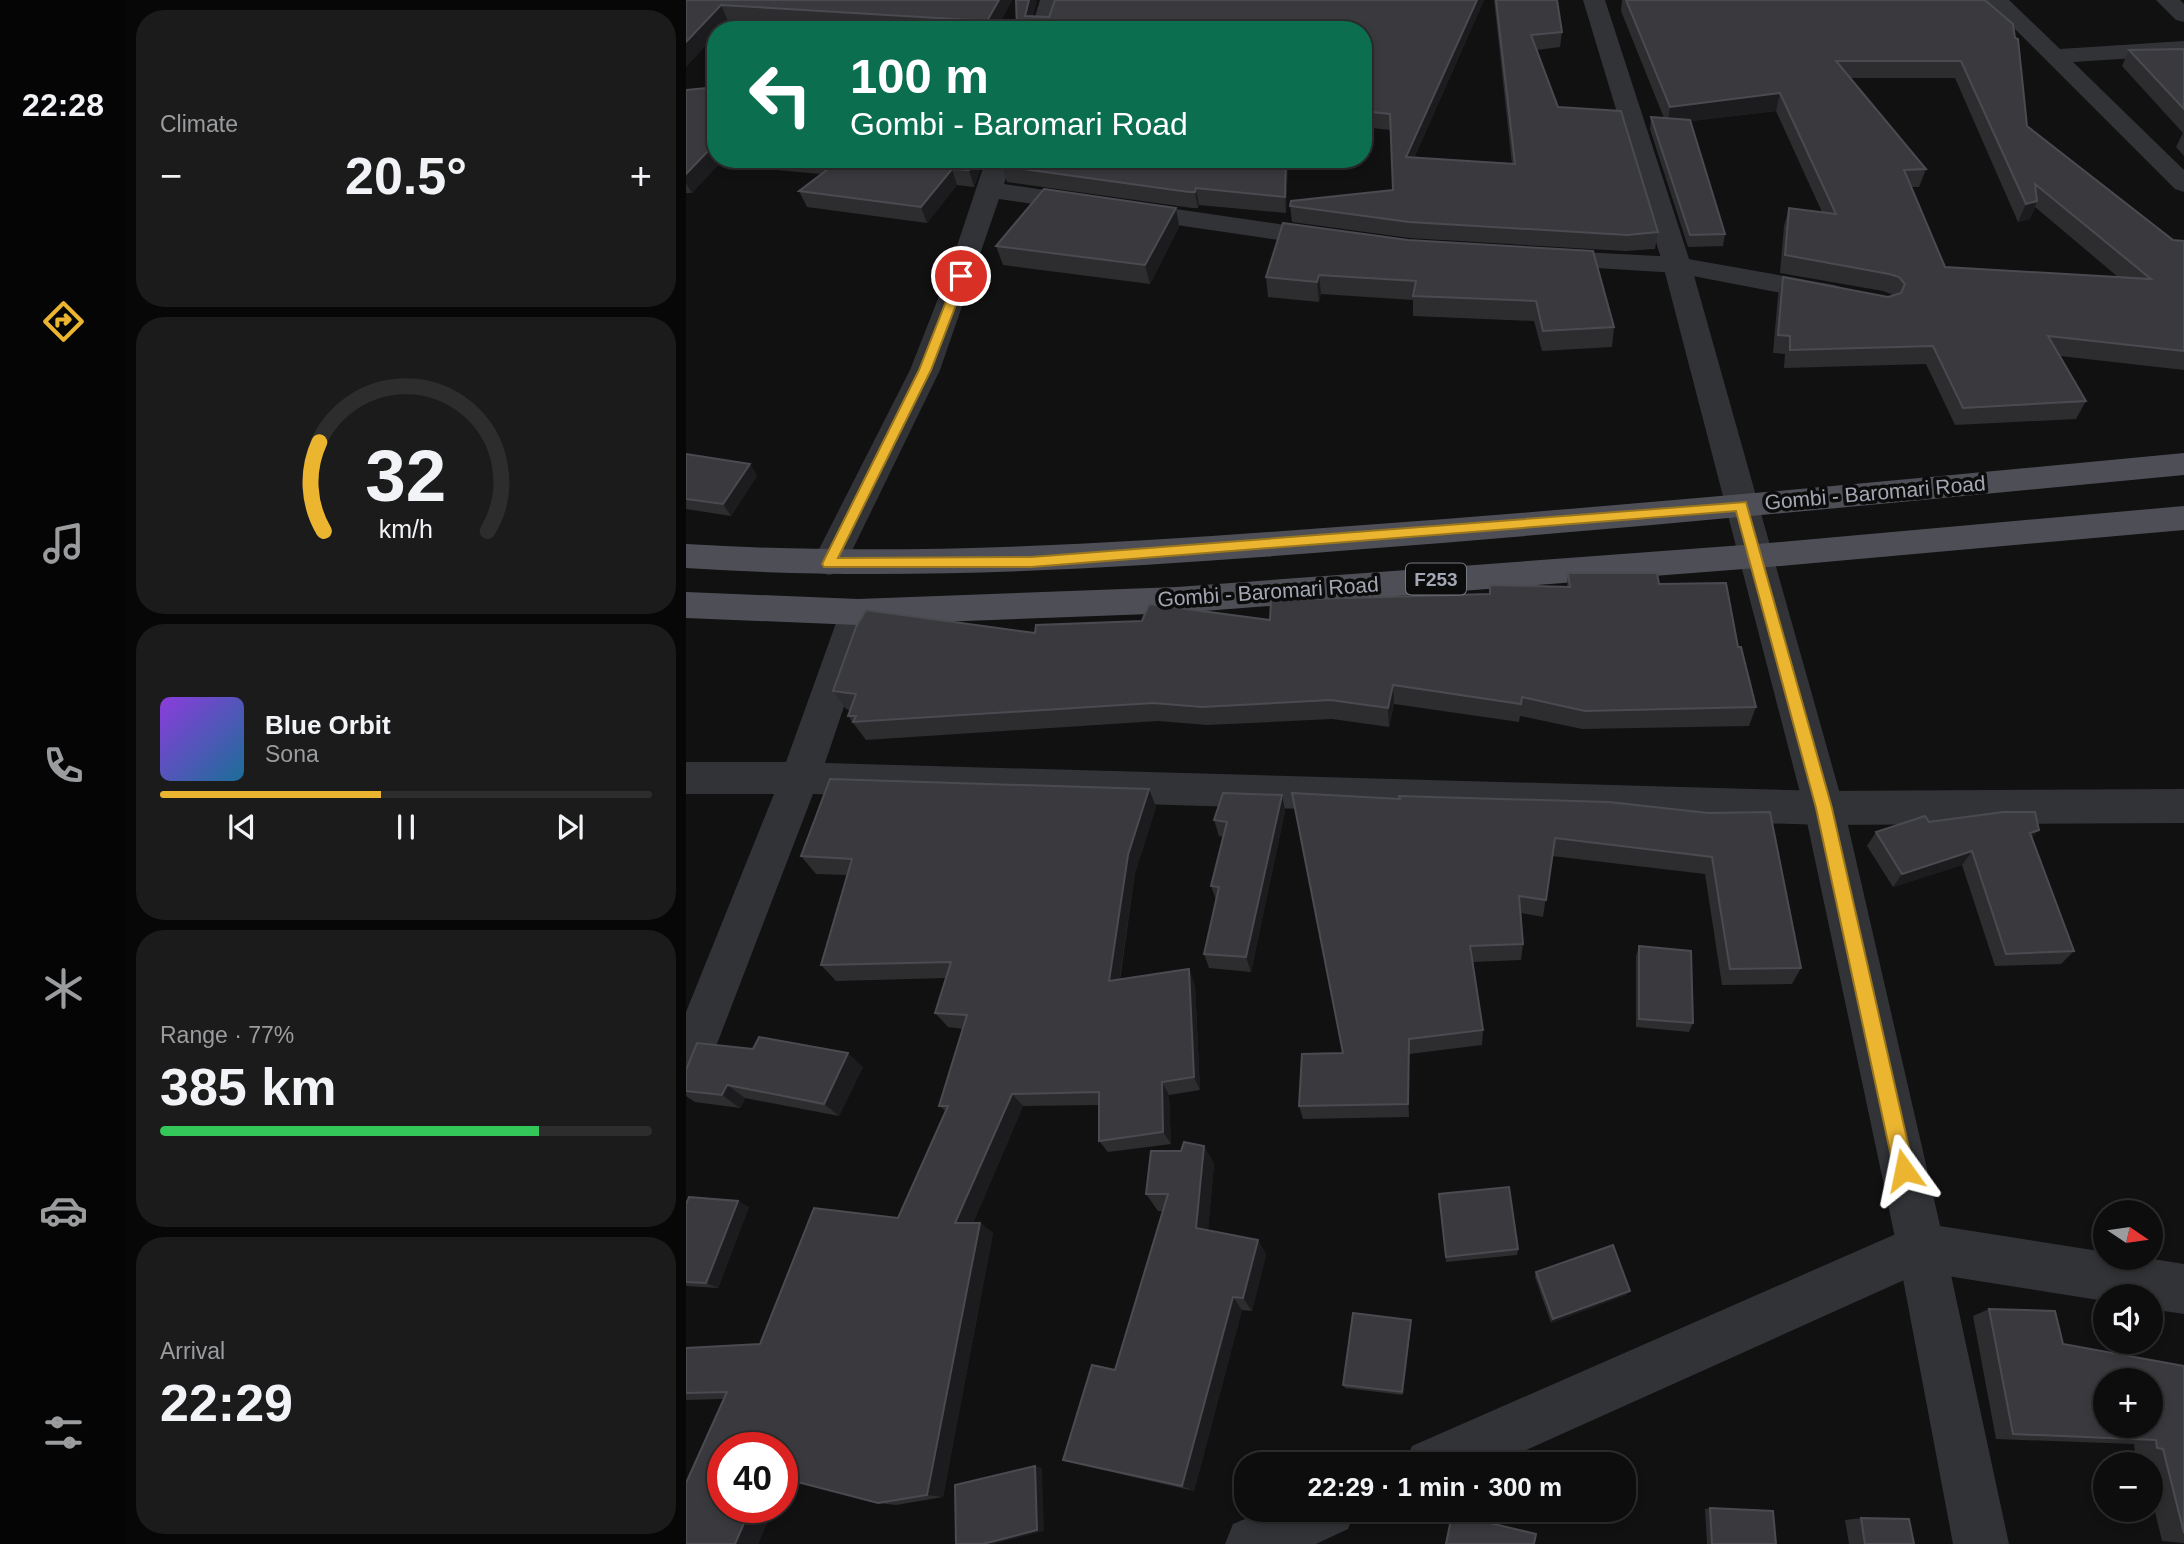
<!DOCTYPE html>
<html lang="en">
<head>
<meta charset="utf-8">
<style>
	:root { --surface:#0d0d0e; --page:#1b1b1c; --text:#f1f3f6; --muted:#9a9c9e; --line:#2d2d2e; --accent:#ebb530 }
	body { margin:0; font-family:Helvetica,sans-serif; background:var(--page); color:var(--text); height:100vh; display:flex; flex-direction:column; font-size:26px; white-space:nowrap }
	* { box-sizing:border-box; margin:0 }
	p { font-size:23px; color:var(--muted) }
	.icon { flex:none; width:38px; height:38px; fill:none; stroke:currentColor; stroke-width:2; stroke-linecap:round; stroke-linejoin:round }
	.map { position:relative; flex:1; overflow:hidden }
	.panel { display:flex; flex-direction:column; gap:10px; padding:10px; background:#070708; width:560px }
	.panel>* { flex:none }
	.banner { position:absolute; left:21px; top:21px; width:665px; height:147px; border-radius:28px; box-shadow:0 4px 10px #0003,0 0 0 2px var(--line); background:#0b6e4f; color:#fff; overflow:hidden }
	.needle { width:46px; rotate:103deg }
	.fabs { position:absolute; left:1407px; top:1200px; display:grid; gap:14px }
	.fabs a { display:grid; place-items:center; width:70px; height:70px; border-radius:50%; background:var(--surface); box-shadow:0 4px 10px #0003,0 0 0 2px var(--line); font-size:35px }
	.speed { position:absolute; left:21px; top:1432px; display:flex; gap:14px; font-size:35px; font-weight:700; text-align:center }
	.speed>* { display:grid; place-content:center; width:91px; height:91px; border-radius:50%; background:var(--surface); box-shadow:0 4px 10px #0003,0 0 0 2px var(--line); line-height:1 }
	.speed .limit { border:10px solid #d22; background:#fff; color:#111 }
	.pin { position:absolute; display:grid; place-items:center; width:60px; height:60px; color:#fff; margin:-30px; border:4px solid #fff; border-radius:50%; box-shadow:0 2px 7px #0007 }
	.me { position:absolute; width:77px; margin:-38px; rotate:348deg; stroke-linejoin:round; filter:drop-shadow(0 0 5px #0008) }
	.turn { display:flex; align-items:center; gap:24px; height:147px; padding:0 28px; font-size:32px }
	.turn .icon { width:91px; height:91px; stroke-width:2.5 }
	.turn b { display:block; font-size:49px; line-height:60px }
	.big { font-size:52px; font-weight:700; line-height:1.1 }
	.panel .card { flex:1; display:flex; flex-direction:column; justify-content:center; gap:10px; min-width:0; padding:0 24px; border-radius:28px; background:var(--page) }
	.panel .dial { align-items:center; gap:0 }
	.dial svg { height:182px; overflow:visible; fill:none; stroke:var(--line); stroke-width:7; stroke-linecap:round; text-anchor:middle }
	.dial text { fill:var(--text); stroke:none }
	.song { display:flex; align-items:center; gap:21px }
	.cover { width:84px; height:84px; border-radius:10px; background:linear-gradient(135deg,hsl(270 70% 55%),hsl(200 70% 35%)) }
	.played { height:7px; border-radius:4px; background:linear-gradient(90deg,var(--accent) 45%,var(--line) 45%) }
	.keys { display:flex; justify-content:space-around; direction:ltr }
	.heat { display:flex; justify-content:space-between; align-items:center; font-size:38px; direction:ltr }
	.charge { height:10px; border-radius:5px; background:linear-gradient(90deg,#34c759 77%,var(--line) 0) }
	.trip { position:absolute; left:548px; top:1452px; width:402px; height:70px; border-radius:28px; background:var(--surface); box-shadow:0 4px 10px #0003,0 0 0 2px var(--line); font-weight:700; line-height:70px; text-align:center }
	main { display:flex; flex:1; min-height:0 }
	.tab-bar { display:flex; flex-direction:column; width:126px; justify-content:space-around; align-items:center; background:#050506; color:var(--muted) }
	.tab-bar .icon { width:49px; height:49px }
	.tab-bar .current { color:var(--accent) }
	.tab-bar b { font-size:32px; color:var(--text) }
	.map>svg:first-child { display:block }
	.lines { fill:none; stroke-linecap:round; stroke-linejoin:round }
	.minor { fill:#323337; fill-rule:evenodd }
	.tertiary { fill:#323337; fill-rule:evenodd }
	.primary { fill:#4e4f56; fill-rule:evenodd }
	.wall { fill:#2d2d30; fill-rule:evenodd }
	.shaded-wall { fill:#1c1c1e }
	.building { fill:#3a3a3e; stroke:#4a4b50; stroke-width:2; fill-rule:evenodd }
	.route { fill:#ebb530; stroke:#99761f; stroke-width:2 }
	.labels { text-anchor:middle; stroke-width:7; stroke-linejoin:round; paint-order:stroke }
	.shield { fill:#0c0c0d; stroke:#767881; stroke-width:2 }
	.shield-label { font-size:19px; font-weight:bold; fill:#a3a7b3 }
	.street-label { font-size:21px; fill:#a3a7b3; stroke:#0c0c0d }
</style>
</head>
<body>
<main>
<nav class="tab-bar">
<b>22:28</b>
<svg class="icon current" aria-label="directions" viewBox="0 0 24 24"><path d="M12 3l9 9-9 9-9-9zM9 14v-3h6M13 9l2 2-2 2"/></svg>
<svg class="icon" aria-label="music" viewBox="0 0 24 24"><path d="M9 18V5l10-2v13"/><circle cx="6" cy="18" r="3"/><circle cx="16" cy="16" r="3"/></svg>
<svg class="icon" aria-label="phone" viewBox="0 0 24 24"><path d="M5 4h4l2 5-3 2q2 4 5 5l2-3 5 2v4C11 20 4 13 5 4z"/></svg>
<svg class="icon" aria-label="climate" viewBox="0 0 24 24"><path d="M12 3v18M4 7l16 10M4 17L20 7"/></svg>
<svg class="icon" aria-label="car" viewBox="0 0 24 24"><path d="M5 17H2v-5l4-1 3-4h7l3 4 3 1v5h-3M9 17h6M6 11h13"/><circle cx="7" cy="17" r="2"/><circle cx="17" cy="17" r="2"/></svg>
<svg class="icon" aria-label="filters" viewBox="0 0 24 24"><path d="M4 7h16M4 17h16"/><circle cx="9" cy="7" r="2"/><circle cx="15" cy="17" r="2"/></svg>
</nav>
<section class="panel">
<div class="card"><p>Climate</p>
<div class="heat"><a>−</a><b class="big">20.5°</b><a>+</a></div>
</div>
<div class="card dial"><svg viewBox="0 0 100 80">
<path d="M14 69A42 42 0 1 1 86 69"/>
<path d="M14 69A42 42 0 0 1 12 30" stroke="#ebb530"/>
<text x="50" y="56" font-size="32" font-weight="700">32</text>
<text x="50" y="72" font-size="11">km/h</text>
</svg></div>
<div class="card">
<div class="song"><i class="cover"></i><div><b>Blue Orbit</b><p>Sona</p></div></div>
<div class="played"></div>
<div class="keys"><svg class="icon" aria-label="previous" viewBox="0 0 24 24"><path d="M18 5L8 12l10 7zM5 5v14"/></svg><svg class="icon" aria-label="pause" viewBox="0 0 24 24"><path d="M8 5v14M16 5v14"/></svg><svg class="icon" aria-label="next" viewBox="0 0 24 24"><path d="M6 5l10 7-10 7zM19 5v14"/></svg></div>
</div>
<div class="card"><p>Range · 77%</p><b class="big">385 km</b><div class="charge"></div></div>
<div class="card"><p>Arrival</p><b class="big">22:29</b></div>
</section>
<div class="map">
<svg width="1498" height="1544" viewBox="0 0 1498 1544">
	<rect width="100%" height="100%" fill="#111112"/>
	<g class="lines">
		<!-- minor -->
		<path class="minor" d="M 354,0 L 376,0 L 367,30 L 345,30 Z
			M 1300,0 L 1323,0 L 1374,49 L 1498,41 L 1498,55 L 1387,62 L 1498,170 L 1498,192 L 1489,189 Z
			M 1470,0 L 1494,0 L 1498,4 L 1498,22 L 1490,20 Z
			M 300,159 L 326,159 L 318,184 L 648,232 L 658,234 L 661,240 L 658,246 L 648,248 L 313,199 L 254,370 L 160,563 L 155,572 L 143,575 L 131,572 L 126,563 L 224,370 L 261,276 Z
			M 857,250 L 991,257 L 1148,285 L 1158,288 L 1162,294 L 1158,300 L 1148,303 L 991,273 L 847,264 L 843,258 L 847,252 Z
			M 172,599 L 184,603 L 190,612 L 139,763 L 1138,791 L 1498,789 L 1498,823 L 1138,825 L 127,794 L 16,1083 L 0,1090 L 0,1012 L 88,794 L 0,794 L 0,762 L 100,762 L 154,612 L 160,603 Z
			M 1235,1223 L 1419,1252 L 1419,1258 L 1461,1258 L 1498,1264 L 1498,1314 L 1465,1309 L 1465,1297 L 1419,1297 L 1419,1301 L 1236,1272 L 807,1465 L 718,1465 L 726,1446 Z
			M 580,1510 L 670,1510 L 662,1529 L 630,1544 L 539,1544 L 547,1524 Z"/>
		<!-- tertiary -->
		<path class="tertiary" d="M 897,0 L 919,0 L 1005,265 L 1158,808 L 1259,1247 L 1323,1544 L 1267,1544 L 1211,1247 L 1118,808 L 977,265 Z"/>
		<!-- primary -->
		<path class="primary" d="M 1498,453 L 1498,475 C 1225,501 952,528 678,549 C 452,567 227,583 0,568 L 0,544 C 227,558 452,542 678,525 C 952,505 1225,479 1498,453 Z
			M 1498,506 L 1498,530 L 1071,568 L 491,613 L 172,625 L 0,618 L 0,592 L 172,599 L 491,587 L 1071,544 Z"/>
	</g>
	<!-- wall -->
	<path class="wall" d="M 0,0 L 326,0 L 310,30 L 189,30 L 42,21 L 33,30 L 30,30 L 30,34 L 0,67 Z
		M 330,0 L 350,0 L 347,16 L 363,17 L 798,0 L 728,158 L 826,164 L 808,0 L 871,0 L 876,32 L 874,47 L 851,50 L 872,107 L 972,232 L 969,249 L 939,251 L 723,238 L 606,222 L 604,206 L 707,190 L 704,130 L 677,127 L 677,30 L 331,30 Z
		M 936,0 L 1299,0 L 1341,126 L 1487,240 L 1498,241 L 1498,370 L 1374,356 L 1400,401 L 1390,419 L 1269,425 L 1240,364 L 1098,368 L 1099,354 L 1087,353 L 1092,295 L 1097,277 L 1202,297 L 1207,295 L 1197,291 L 1094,273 L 1098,226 L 1103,208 L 1136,212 L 1090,111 L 1005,121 L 1039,234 L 1037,246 L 1002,247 L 964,129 L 965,117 L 978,118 L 935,11 ZM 1164,78 L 1269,78 L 1332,222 L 1344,219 L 1349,207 L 1432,277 L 1259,267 L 1225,187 L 1233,187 L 1240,169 Z
		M 1498,49 L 1498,156 L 1490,147 L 1497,133 L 1436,66 L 1443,50 Z
		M 30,87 L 30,159 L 298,159 L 288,187 L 271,185 L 241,223 L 121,207 L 113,191 L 135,174 L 32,165 L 6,193 L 0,193 L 0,90 Z
		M 602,159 L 600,213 L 513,205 L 512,208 L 506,208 L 321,182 L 316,166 Z
		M 490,208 L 493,227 L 464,284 L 317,265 L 310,246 Z
		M 722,240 L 928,327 L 926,347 L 856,351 L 848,321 L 727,316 L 727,300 L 635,294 L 633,302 L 582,297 L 580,277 Z
		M 0,454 L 64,464 L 71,476 L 45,516 L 0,509 Z
		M 882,573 L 973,584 L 1052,647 L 1070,707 L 1063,726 L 896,729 L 834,716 L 833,722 L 708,704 L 703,727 L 646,719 L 521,725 L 472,721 L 180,740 L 162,716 L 164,710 L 160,709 L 147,691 L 349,633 L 584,620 L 803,594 L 881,587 Z
		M 463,789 L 470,807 L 449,873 L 434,980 L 509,985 L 514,1090 L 483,1095 L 485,1144 L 422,1152 L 413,1141 L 413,1105 L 337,1106 L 287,1223 L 294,1223 L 307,1233 L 257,1497 L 210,1505 L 192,1503 L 99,1479 L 72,1544 L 0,1544 L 38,1399 L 0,1400 L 0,1348 L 74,1344 L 212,1218 L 260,1111 L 253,1106 L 277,1029 L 262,1027 L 249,1013 L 260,978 L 150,981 L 135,965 L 161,875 L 130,874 L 115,856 Z
		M 596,795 L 599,811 L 565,972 L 523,968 L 518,954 L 530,900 L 525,886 L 537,837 L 533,836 L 528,820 Z
		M 714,799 L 1022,813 L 1115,968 L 1106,984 L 1036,985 L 1019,874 L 866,856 L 857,917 L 835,913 L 837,944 L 835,960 L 787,962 L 797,1030 L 796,1045 L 723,1054 L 723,1117 L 617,1119 L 613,1106 L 656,1053 Z
		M 1243,822 L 1346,839 L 1388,951 L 1375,964 L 1309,966 L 1276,865 L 1207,887 L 1181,846 L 1190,832 Z
		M 953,946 L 1007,1023 L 1003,1032 L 950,1027 L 950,956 Z
		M 177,1067 L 153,1116 L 59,1098 L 54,1108 L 9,1102 L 0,1096 L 0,1070 Z
		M 518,1146 L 528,1164 L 522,1230 L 572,1240 L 580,1255 L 566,1311 L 556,1310 L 508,1491 L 395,1465 L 377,1460 L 429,1370 L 477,1211 L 472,1211 L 460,1194 L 495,1151 Z
		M 753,1194 L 832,1249 L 831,1255 L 760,1262 Z
		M 0,1204 L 63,1207 L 32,1288 L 0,1286 Z
		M 850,1272 L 940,1295 L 865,1323 L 849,1277 Z
		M 1303,1309 L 1377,1344 L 1498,1366 L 1498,1543 L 1476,1541 L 1465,1495 L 1465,1465 L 1457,1465 L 1455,1453 L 1449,1452 L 1448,1444 L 1310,1439 L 1287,1316 Z
		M 725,1325 L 717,1395 L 659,1388 L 657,1385 Z
		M 1024,1508 L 1090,1544 L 1021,1544 L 1019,1509 Z
		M 1175,1518 L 1228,1544 L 1163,1544 L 1159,1520 Z"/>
	<!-- shaded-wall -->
	<path class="shaded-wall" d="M 313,0 L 326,0 L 310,30 L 304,30 L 301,21 Z
		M 343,0 L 350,0 L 351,2 L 343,30 L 339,16 Z
		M 791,0 L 798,0 L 721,173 L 720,157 Z
		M 35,5 L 42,21 L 33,30 L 30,30 L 30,34 L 0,67 L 0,42 Z
		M 1094,93 L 1090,111 L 981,124 L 984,107 Z
		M 24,149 L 32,165 L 6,193 L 0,183 L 0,174 Z
		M 287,159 L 298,159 L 288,187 L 283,170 Z
		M 600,159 L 602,159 L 600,213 L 599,197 Z
		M 266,169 L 271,185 L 241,223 L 235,207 Z
		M 510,188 L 513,205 L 512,208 L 509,192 Z
		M 1351,201 L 1344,219 L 1332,222 L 1340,204 Z
		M 490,208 L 493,227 L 464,284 L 459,265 Z
		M 633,275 L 635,294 L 633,302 L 631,282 Z
		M 64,464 L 71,476 L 45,516 L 37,504 Z
		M 707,685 L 708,704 L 703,727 L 702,708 Z
		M 463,789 L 470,807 L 449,873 L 431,996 L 423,981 L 442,855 Z
		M 596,795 L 599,811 L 565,972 L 560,957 Z
		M 1353,830 L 1342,844 L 1344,833 Z
		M 1286,851 L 1276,865 L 1207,887 L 1216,874 Z
		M 503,969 L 509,985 L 514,1090 L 508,1077 Z
		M 723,1039 L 723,1117 L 722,1104 Z
		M 162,1053 L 177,1067 L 153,1116 L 138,1104 Z
		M 476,1082 L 483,1095 L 485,1144 L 477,1132 Z
		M 41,1085 L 59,1098 L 54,1108 L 36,1095 Z
		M 326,1094 L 337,1106 L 283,1233 L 269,1223 Z
		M 518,1146 L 528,1164 L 521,1243 L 510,1228 Z
		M 52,1201 L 63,1207 L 32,1288 L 20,1283 Z
		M 294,1223 L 307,1233 L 257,1497 L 241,1495 Z
		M 572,1240 L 580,1255 L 566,1311 L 557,1298 Z
		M 944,1291 L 940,1295 L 865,1323 L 867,1319 Z
		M 547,1297 L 556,1310 L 508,1491 L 496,1486 Z
		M 725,1320 L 725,1325 L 717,1395 L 716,1392 Z
		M 349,1466 L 356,1468 L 358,1531 L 308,1544 L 297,1544 Z
		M 65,1507 L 87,1507 L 72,1544 L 49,1544 Z"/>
	<!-- building -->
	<path class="building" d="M 0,0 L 313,0 L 301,21 L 35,5 L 0,42 Z
		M 330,0 L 343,0 L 339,16 L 363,17 L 369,0 L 791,0 L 720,157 L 829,164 L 810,0 L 871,0 L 876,32 L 845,35 L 872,107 L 935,111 L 972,232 L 941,235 L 723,222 L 604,206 L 605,201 L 707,190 L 704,114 L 677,111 L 677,30 L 331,30 Z
		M 940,0 L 1299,0 L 1327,24 L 1329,38 L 1332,39 L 1341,126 L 1487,240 L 1498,241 L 1498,351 L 1362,336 L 1400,401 L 1277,408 L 1247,346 L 1104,350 L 1104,336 L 1092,335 L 1097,277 L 1202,297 L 1215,293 L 1219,284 L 1213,277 L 1203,274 L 1099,255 L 1103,208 L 1150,214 L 1094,93 L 984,107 ZM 1150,61 L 1275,61 L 1340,204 L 1351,201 L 1349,184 L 1465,279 L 1259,267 L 1218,170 L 1240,169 Z
		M 1498,49 L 1498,109 L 1443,50 Z
		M 30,87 L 30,150 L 24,149 L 0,174 L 0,90 Z
		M 965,117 L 1004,120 L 1039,234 L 1004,235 Z
		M 142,159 L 287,159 L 283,170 L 266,169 L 235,207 L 113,191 L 154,160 Z
		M 319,159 L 600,159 L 599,197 L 510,188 L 509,192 L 503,192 L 316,166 Z
		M 358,189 L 490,208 L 459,265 L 310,246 Z
		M 597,223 L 722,240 L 907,251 L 928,327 L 857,331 L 850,301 L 727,296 L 730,281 L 633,275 L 631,282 L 580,277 Z
		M 0,454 L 64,464 L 37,504 L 0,499 Z
		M 882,573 L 971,573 L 973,584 L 1040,583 L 1052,647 L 1055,647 L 1070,707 L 899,711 L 836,697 L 835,704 L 707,685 L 702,708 L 644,700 L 516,707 L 467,703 L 167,722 L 170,716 L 162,716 L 170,694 L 147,691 L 170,627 L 180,610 L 349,633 L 350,625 L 456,621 L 463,604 L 584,620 L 585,600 L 804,594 L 804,585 L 884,587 Z
		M 144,779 L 463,789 L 442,855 L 423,981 L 503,969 L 508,1077 L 476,1082 L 477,1132 L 413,1141 L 413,1092 L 326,1094 L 269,1223 L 294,1223 L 241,1495 L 192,1503 L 96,1478 L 96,1447 L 37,1447 L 37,1507 L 65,1507 L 49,1544 L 0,1544 L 0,1483 L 41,1392 L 0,1393 L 0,1348 L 74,1344 L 128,1208 L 212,1218 L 262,1106 L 253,1106 L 281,1015 L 249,1013 L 265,962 L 135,965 L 166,859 L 115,856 Z
		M 537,793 L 596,795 L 560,957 L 518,954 L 533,887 L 525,886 L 541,822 L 528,820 Z
		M 606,793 L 714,799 L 713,796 L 923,802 L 1022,813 L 1084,812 L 1115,968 L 1044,969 L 1026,857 L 869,838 L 860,900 L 833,896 L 837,944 L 784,946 L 797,1030 L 723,1039 L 722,1104 L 613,1106 L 616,1054 L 657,1053 Z
		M 1317,812 L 1349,812 L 1353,830 L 1344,833 L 1388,951 L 1320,954 L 1286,851 L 1216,874 L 1190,832 L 1239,816 L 1243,822 Z
		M 953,946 L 1005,951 L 1007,1023 L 953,1019 Z
		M 73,1037 L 162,1053 L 138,1104 L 41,1085 L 36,1095 L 0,1091 L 0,1070 L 11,1043 L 67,1049 Z
		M 498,1142 L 518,1146 L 510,1228 L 572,1240 L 557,1298 L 547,1297 L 496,1486 L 377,1460 L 406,1365 L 429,1370 L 482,1194 L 460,1194 L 465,1151 L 495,1151 Z
		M 823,1187 L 832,1249 L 760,1257 L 753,1194 Z
		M 3,1197 L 52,1201 L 20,1283 L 0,1282 L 0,1204 Z
		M 927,1245 L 944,1291 L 867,1319 L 850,1272 Z
		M 1303,1309 L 1369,1311 L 1377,1344 L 1498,1366 L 1498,1533 L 1477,1449 L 1471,1448 L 1470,1440 L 1327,1434 ZM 1419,1381 L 1465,1381 L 1465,1426 L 1419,1426 Z
		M 667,1313 L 725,1320 L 716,1392 L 657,1385 Z
		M 349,1466 L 351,1530 L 297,1544 L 270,1544 L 269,1485 Z
		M 1024,1508 L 1087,1511 L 1090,1544 L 1026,1544 Z
		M 766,1514 L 850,1534 L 848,1544 L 760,1544 Z
		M 1175,1518 L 1223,1519 L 1228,1544 L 1179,1544 Z"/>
	<!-- route -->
	<path class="route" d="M 275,273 L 281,276 L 245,370 L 152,558 L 345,557 L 1060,502 L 1146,808 L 1228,1170 L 1225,1176 L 1218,1179 L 1211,1176 L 1208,1170 L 1130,808 L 1050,511 L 345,567 L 138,567 L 136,564 L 233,370 L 270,276 Z"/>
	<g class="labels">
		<!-- shield labels -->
		<rect class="shield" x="720" y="563.5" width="60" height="31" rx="5"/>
		<g class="shield-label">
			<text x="750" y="586">F253</text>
		</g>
		<!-- street labels -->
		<g class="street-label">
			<text transform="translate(1189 493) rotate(-5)" y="7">Gombi - Baromari Road</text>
			<text transform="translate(582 592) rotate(-4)" y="7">Gombi - Baromari Road</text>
		</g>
	</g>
</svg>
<div class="fabs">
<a><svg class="needle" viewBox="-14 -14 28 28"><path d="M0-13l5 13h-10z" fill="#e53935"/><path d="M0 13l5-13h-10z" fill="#9a9c9e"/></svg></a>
<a><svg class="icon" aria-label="sound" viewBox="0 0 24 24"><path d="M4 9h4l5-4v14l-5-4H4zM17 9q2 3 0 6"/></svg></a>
<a>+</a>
<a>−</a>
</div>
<div class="speed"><div class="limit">40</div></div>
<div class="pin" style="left:275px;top:276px;background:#d93025"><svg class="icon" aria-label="arrive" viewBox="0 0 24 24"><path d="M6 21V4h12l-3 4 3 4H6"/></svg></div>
<svg class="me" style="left:1218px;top:1170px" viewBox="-20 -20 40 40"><path d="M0-17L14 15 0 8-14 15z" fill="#ebb530" stroke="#fff" stroke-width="4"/></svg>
<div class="trip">22:29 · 1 min · 300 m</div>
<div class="banner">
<div class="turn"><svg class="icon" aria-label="left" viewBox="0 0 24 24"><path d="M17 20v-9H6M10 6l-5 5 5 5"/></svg><div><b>100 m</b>Gombi - Baromari Road</div></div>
</div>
</div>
</main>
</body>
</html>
